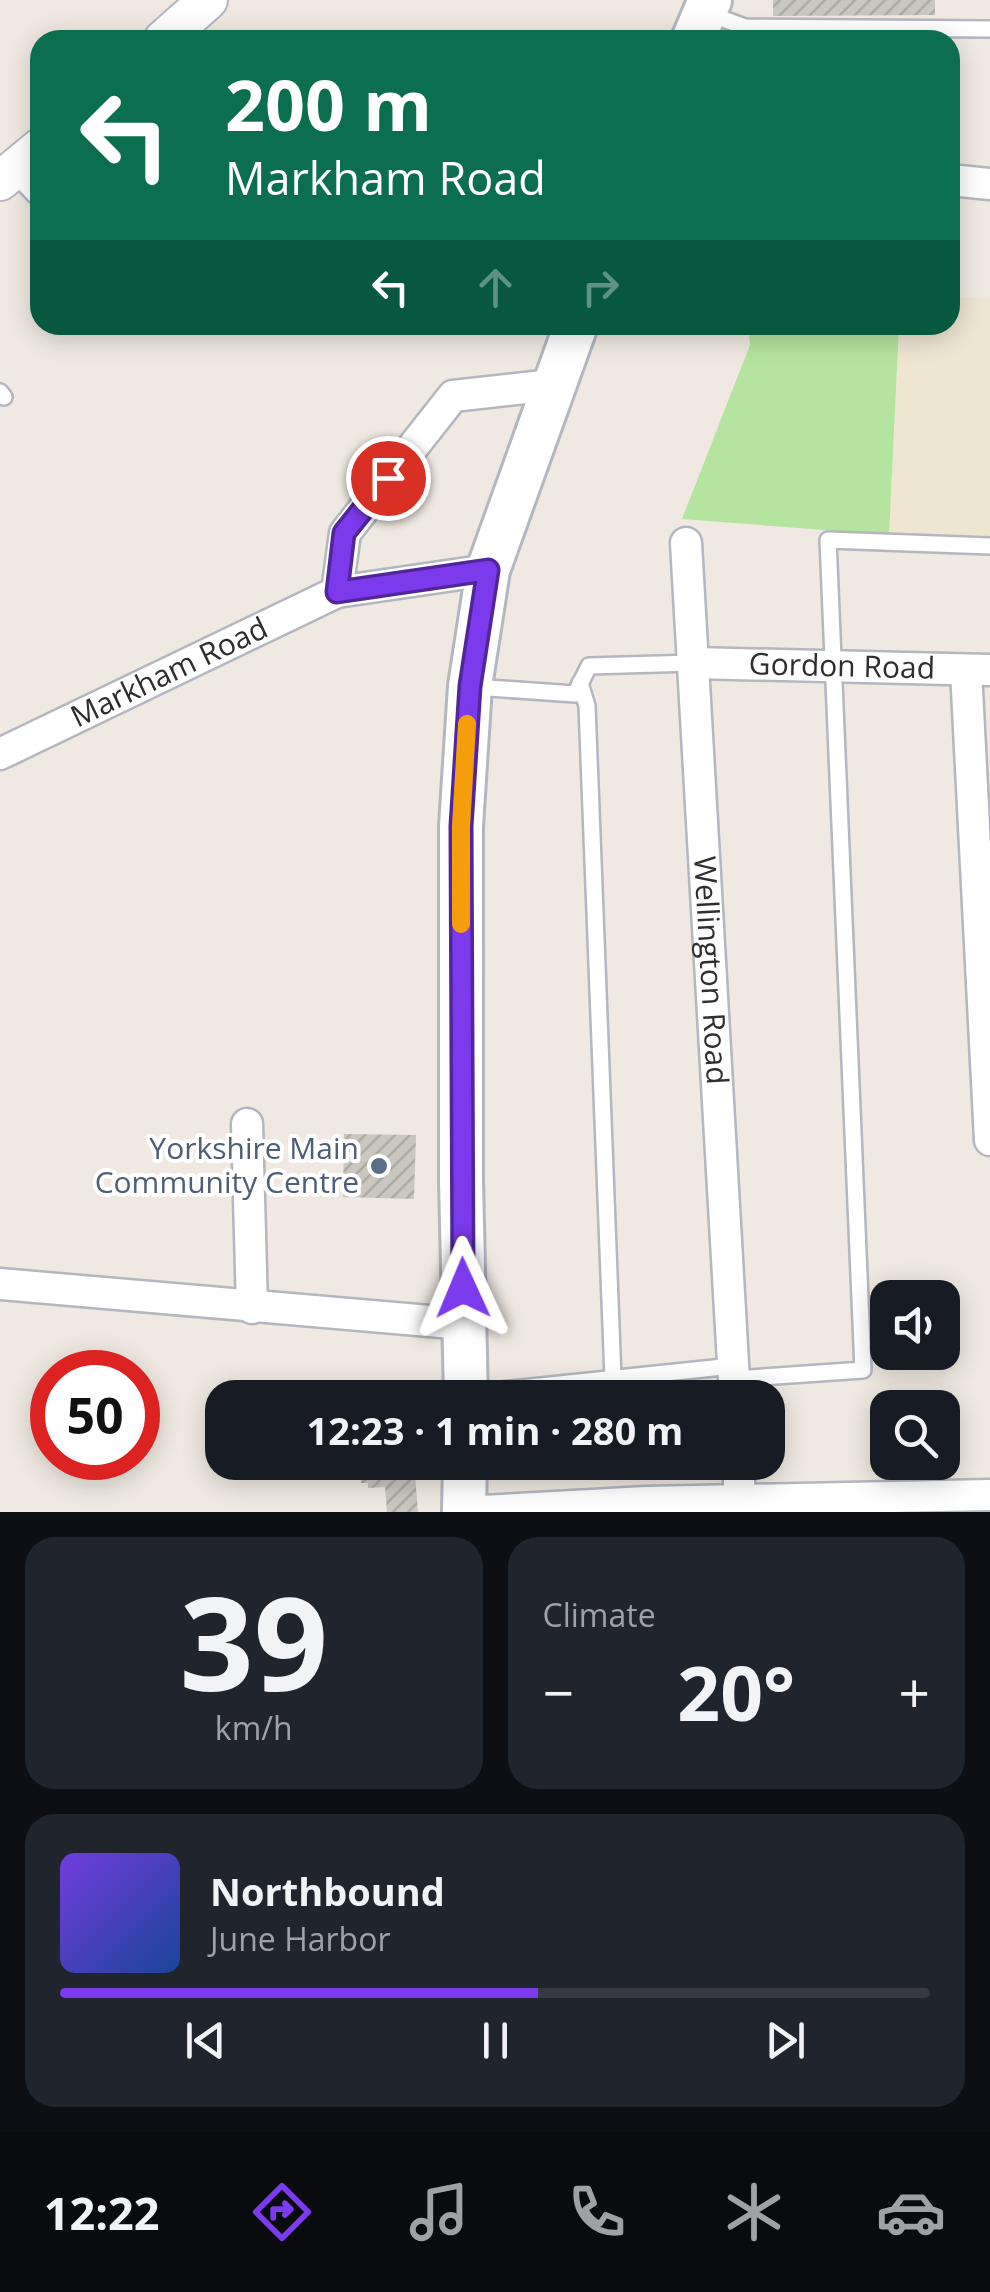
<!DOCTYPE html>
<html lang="en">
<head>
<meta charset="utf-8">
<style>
	:root { --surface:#171b24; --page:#20242c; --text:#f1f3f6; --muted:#9ea1a6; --line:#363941; --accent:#7c3aed }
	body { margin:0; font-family:"Open Sans",sans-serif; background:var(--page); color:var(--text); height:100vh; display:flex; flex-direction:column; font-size:38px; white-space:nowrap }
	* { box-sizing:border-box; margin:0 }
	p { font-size:32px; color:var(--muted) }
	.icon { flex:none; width:55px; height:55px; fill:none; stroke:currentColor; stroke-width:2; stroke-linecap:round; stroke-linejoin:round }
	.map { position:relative; height:1512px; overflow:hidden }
	.sheet { display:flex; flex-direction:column; gap:25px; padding:25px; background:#0d0f14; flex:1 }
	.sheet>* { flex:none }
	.hud { position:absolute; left:30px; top:30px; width:930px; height:305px; border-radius:30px; box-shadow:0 5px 25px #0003; background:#0b6e4f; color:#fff; overflow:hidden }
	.buttons { position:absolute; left:870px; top:1280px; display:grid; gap:20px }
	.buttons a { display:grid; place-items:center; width:90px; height:90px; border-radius:20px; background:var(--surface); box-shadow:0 5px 25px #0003; font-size:50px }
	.speed { position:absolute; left:30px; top:1350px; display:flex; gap:20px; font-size:50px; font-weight:700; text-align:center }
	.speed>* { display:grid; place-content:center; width:130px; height:130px; border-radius:50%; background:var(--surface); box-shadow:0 5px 25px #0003; line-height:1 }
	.speed .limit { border:15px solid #d22; background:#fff; color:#111 }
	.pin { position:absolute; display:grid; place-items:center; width:85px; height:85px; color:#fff; margin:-42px; border:5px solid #fff; border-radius:50%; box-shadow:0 2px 10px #0007 }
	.me { position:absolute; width:110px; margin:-55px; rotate:359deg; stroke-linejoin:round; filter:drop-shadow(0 0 8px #0008) }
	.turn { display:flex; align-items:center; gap:35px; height:210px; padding:0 30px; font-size:45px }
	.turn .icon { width:130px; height:130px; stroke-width:2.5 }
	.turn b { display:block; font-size:70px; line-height:85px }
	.lanes { display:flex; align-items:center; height:95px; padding:0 30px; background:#0003; justify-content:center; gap:50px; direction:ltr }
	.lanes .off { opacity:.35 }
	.big { font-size:75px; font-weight:700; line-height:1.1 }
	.sheet .tile { flex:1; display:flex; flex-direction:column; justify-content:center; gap:15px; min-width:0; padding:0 35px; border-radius:30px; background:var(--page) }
	.sheet .dial { align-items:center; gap:0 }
	.dial b { font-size:130px; line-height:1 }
	.song { display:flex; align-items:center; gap:30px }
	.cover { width:120px; height:120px; border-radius:15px; background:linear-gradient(135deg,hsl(260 70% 55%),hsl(220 70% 35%)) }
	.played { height:10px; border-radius:5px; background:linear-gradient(90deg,var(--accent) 55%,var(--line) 55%) }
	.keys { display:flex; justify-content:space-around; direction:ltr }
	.heat { display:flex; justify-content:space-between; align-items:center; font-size:55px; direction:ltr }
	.sheet .tiles { flex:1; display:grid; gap:25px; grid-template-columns:1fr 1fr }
	.tile:last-child { grid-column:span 2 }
	.trip { position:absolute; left:205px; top:1380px; width:580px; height:100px; border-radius:30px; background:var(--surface); box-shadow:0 5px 25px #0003; font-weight:700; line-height:100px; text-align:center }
	.tab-bar { display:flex; height:160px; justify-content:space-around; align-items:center; background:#090b0e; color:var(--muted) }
	.tab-bar .icon { width:70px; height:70px }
	.tab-bar .selected { color:var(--accent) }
	.tab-bar b { font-size:45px; color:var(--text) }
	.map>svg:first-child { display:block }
	.education { fill:#efe6d1 }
	.grass { fill:#b4e49f }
	.building { fill:url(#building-hatch) }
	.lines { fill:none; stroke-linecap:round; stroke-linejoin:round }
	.service-casing { stroke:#b4b6c0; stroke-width:20 }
	.minor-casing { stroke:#b4b6c0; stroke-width:35 }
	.tertiary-casing { stroke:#b4b6c0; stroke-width:42 }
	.secondary-casing { stroke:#b4b6c0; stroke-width:48 }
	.service { stroke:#fff; stroke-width:15 }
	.minor { stroke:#fff; stroke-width:30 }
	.tertiary { stroke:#fff; stroke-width:38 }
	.secondary { stroke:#fff; stroke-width:42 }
	.route-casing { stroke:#51269a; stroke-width:25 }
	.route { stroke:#7c3aed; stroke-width:18 }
	.slow { stroke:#f59e0b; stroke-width:18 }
	.service-dot { fill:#5c6f8a; stroke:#fff; stroke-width:4 }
	.labels { text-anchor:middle; stroke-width:8; stroke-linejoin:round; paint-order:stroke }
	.street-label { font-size:30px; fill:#2e2e2e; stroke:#fff }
	.service-label { font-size:30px; fill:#4e5e75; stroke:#fff; text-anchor:end }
</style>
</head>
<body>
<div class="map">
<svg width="990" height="1512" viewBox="0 0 990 1512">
	<defs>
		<pattern id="building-hatch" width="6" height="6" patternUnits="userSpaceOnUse" patternTransform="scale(2.5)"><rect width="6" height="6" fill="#cac6c0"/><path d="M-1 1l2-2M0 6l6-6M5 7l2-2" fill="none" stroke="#aeaaa5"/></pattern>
	</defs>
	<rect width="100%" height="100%" fill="#efe9e1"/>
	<!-- education -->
	<path class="education" d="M 950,296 L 990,299 L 990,539 L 889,535 L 899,325 L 950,325 Z"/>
	<!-- grass -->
	<path class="grass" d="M 748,325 L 899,325 L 889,535 L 682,519 L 750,345 Z"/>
	<!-- building -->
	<path class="building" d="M 773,0 L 935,0 L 935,15 L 773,16 Z
		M 344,1134 L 416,1135 L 414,1199 L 343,1197 Z
		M 360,1462 L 414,1462 L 418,1512 L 387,1512 L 385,1487 L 368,1488 L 368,1483 L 361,1483 Z"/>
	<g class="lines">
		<defs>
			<path id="service" d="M 707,13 L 745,27 L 990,29
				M 0,392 L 4,397
				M 580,683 L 587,706 L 613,1378
				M 474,687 L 575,694 L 589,666 L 694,663
				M 734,1379 L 863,1370 L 828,540 L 990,546
				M 471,1393 L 733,1366"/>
			<g id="minor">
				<path d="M 18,167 L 40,190"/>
				<path d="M 950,180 L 990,184"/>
				<path id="s1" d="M 686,543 L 735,1398"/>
				<path d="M 337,592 L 345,533 L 453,396 L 552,385"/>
				<path id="s2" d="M 694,663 L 990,670"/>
				<path d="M 966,670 L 990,1140"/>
				<path id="s3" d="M 0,754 L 337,592 L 488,570"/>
				<path d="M 247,1124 L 252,1308"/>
				<path d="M 0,1284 L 464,1324"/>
				<path d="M 738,1462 L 740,1501"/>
				<path d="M 464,1512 L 646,1502 L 990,1495"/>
			</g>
			<path id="tertiary" d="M 163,40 L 208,0
				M 0,181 L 40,148"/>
			<path id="secondary" d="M 693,40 L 710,0
				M 466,1398 L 461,1180 L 461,826 L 470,686 L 488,570 L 576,325
				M 464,1512 L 465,1462"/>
		</defs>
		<!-- service casing -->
		<use href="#service" class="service-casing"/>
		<!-- minor casing -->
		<use href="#minor" class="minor-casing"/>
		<!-- tertiary casing -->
		<use href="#tertiary" class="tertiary-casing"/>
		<!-- secondary casing -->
		<use href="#secondary" class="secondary-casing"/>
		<!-- service -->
		<use href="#service" class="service"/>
		<!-- minor -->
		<use href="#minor" class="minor"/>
		<!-- tertiary -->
		<use href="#tertiary" class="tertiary"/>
		<!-- secondary -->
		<use href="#secondary" class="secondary"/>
	</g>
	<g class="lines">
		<defs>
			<path id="route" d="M 388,478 L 344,533 L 337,592 L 488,570 L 470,686 L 461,826 L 463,1288"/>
		</defs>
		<!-- route casing -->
		<use href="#route" class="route-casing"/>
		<!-- route -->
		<use href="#route" class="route"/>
		<!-- slow -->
		<path class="slow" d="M 461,924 L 461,826 L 467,724"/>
	</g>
	<!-- markers -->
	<circle class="service-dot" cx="379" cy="1166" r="10"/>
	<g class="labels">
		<!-- street labels -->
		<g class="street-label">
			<text dy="10" stroke="none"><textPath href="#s2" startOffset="148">Gordon Road</textPath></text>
			<text dy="10" stroke="none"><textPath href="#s3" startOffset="188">Markham Road</textPath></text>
			<text dy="10" stroke="none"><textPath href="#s1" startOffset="428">Wellington Road</textPath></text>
		</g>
		<!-- service labels -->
		<g class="service-label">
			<text x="359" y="1159">Yorkshire Main<tspan x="359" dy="34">Community Centre</tspan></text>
		</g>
	</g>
</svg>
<div class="buttons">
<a><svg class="icon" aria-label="sound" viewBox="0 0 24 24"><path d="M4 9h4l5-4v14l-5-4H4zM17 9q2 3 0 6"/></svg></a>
<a><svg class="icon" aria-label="search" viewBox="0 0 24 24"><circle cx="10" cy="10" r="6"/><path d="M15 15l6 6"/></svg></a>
</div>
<div class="speed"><div class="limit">50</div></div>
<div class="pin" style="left:388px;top:478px;background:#d93025"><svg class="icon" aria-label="arrive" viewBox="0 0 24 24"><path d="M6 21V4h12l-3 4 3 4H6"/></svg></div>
<svg class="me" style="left:463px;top:1288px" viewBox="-20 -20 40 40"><path d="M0-17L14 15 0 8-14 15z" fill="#7c3aed" stroke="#fff" stroke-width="4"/></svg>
<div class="trip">12:23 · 1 min · 280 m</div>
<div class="hud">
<div class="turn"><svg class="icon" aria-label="left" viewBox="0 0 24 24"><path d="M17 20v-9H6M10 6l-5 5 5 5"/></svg><div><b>200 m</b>Markham Road</div></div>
<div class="lanes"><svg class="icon" aria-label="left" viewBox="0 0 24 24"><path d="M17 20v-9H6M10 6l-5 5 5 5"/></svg><svg class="icon off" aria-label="ahead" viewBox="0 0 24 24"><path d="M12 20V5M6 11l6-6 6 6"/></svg><svg class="icon off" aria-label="right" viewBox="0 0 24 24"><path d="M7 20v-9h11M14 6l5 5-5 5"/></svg></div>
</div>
</div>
<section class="sheet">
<div class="tiles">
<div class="tile dial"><b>39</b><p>km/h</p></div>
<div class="tile"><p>Climate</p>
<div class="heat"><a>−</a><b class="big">20°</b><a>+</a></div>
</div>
<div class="tile">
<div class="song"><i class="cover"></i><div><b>Northbound</b><p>June Harbor</p></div></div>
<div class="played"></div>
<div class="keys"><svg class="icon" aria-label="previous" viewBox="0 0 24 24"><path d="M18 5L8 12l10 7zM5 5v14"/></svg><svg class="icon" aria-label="pause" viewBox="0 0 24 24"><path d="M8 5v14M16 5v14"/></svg><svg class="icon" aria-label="next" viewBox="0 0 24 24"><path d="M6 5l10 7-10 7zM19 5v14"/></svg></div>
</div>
</div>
</section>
<nav class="tab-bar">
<b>12:22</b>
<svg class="icon selected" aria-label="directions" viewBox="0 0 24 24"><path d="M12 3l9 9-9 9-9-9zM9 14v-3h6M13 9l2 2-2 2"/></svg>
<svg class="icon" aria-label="music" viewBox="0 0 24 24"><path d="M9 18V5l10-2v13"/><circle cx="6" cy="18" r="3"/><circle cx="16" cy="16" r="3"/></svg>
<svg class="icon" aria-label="phone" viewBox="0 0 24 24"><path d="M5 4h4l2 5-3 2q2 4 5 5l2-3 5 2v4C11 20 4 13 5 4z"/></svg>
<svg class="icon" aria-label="climate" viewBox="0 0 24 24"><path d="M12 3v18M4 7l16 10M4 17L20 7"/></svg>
<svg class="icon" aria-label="car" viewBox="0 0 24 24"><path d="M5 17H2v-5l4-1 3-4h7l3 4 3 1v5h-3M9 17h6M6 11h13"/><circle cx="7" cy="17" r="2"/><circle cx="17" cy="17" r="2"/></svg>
</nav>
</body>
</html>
